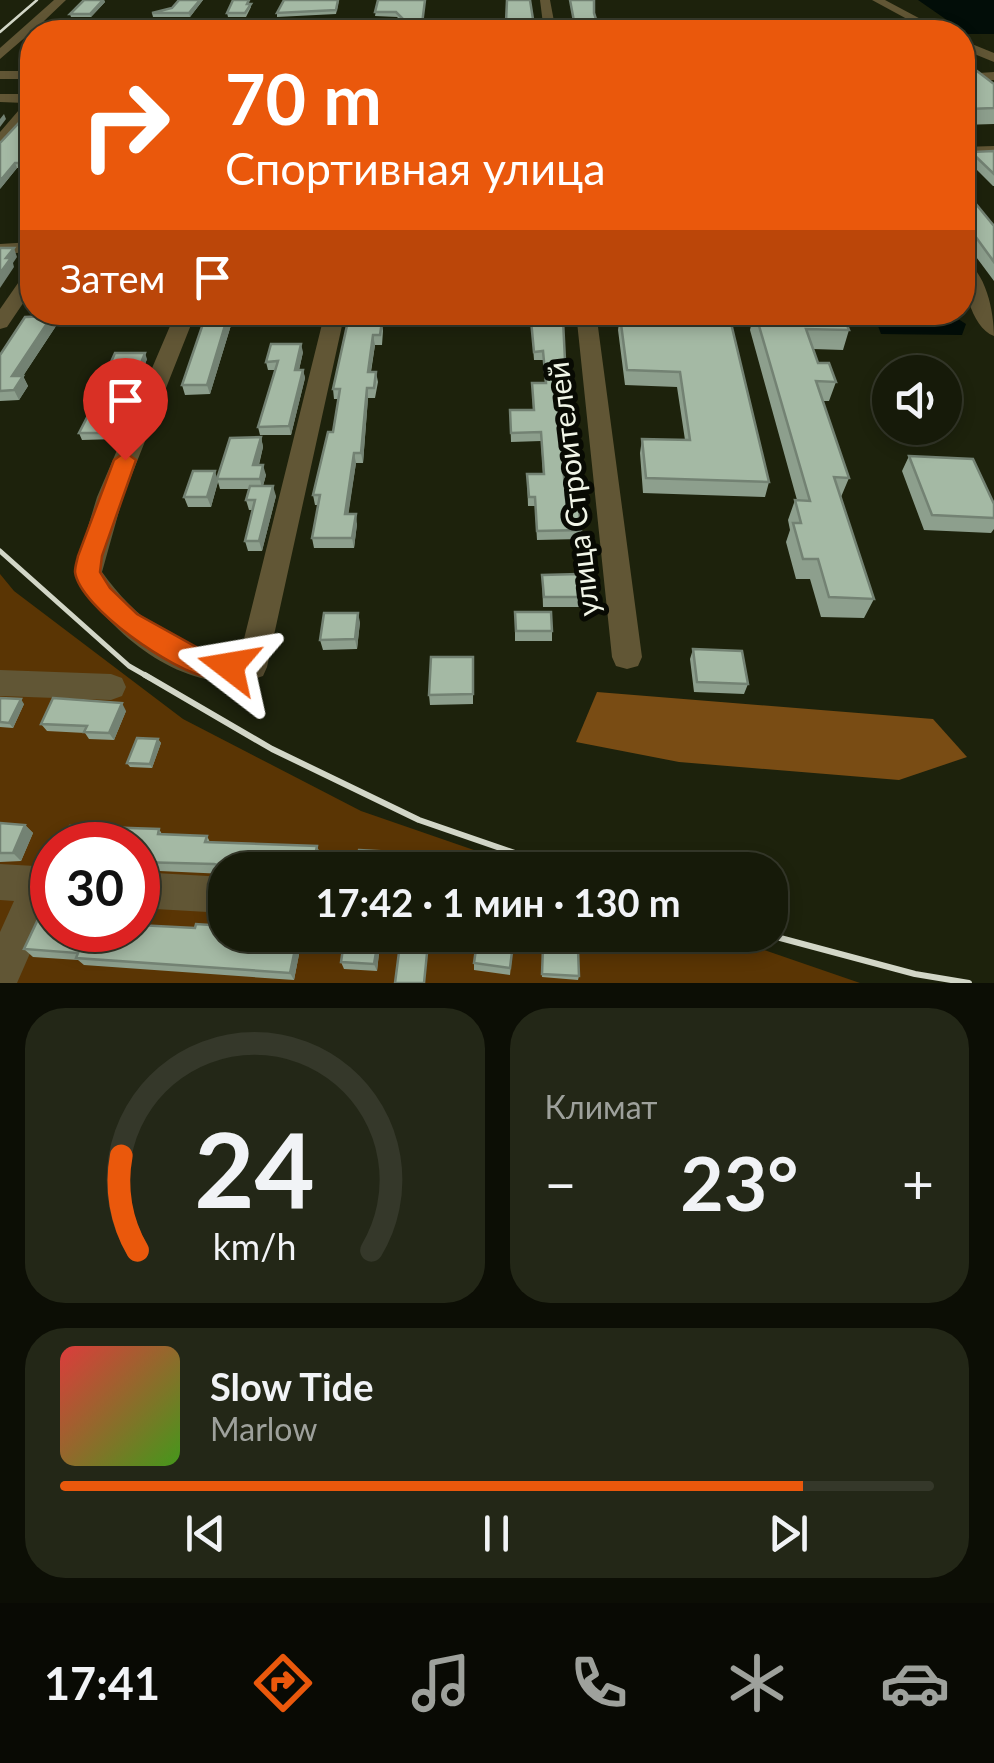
<!DOCTYPE html>
<html lang="ru">
<head>
<meta charset="utf-8">
<style>
	:root { --surface:#161a09; --page:#232717; --text:#f1f3f6; --muted:#9ea19c; --line:#35382a; --accent:#ea580c }
	body { margin:0; font-family:Lato,sans-serif; background:var(--page); color:var(--text); height:100vh; display:flex; flex-direction:column; font-size:38px; white-space:nowrap }
	* { box-sizing:border-box; margin:0 }
	p { font-size:32px; color:var(--muted) }
	.icon { flex:none; width:55px; height:55px; fill:none; stroke:currentColor; stroke-width:2; stroke-linecap:round; stroke-linejoin:round }
	.map { position:relative; height:983px; overflow:hidden }
	.sheet { display:flex; flex-direction:column; gap:25px; padding:25px; background:#0c0e05; flex:1 }
	.sheet>* { flex:none }
	.guide { position:absolute; left:20px; top:20px; width:955px; height:305px; border-radius:40px; box-shadow:0 5px 15px #0003,0 0 0 2px var(--line); background:#ea580c; color:#fff; overflow:hidden }
	.tools { position:absolute; left:872px; top:355px; display:grid; gap:20px }
	.tools a { display:grid; place-items:center; width:90px; height:90px; border-radius:50%; background:var(--surface); box-shadow:0 5px 15px #0003,0 0 0 2px var(--line); font-size:50px }
	.speed { position:absolute; left:30px; top:822px; display:flex; gap:20px; font-size:50px; font-weight:700; text-align:center }
	.speed>* { display:grid; place-content:center; width:130px; height:130px; border-radius:50%; background:var(--surface); box-shadow:0 5px 15px #0003,0 0 0 2px var(--line); line-height:1 }
	.speed .limit { border:15px solid #d22; background:#fff; color:#111 }
	.pin { position:absolute; display:grid; place-items:center; width:85px; height:85px; color:#fff; margin:-102px -42px; border-radius:50% 50% 50% 0; rotate:-45deg; box-shadow:0 0 10px #0007 }
	.pin .icon { rotate:45deg }
	.me { position:absolute; width:110px; margin:-55px; rotate:284deg; stroke-linejoin:round; filter:drop-shadow(0 0 8px #0008) }
	.turn { display:flex; align-items:center; gap:35px; height:210px; padding:0 40px; font-size:45px }
	.turn .icon { width:130px; height:130px; stroke-width:2.5 }
	.turn b { display:block; font-size:70px; line-height:85px }
	.then { display:flex; align-items:center; height:95px; padding:0 40px; background:#0003; gap:20px; font-size:38px }
	.big { font-size:75px; font-weight:700; line-height:1.1 }
	.sheet .tile { flex:1; display:flex; flex-direction:column; justify-content:center; gap:15px; min-width:0; padding:0 35px; border-radius:40px; background:var(--page) }
	.sheet .dial { align-items:center; gap:0 }
	.dial svg { height:260px; overflow:visible; fill:none; stroke:var(--line); stroke-width:7; stroke-linecap:round; text-anchor:middle }
	.dial text { fill:var(--text); stroke:none }
	.song { display:flex; align-items:center; gap:30px }
	.cover { width:120px; height:120px; border-radius:15px; background:linear-gradient(135deg,hsl(0 70% 55%),hsl(100 70% 35%)) }
	.played { height:10px; border-radius:5px; background:linear-gradient(90deg,var(--accent) 85%,var(--line) 85%) }
	.keys { display:flex; justify-content:space-around; direction:ltr }
	.heat { display:flex; justify-content:space-between; align-items:center; font-size:55px; direction:ltr }
	.sheet .tiles { flex:1; display:grid; gap:25px; grid-template-columns:1fr 1fr }
	.tile:last-child { grid-column:span 2 }
	.trip { position:absolute; left:208px; top:852px; width:580px; height:100px; border-radius:40px; background:var(--surface); box-shadow:0 5px 15px #0003,0 0 0 2px var(--line); font-weight:700; line-height:100px; text-align:center }
	.tab-bar { display:flex; height:160px; justify-content:space-around; align-items:center; background:#090a04; color:var(--muted) }
	.tab-bar .icon { width:70px; height:70px }
	.tab-bar .selected { color:var(--accent) }
	.tab-bar b { font-size:45px; color:var(--text) }
	.map>svg:first-child { display:block }
	.green { fill:#5a3504; fill-rule:evenodd }
	.forest { fill:#794c14 }
	.water { fill:#020d08 }
	.lines { fill:none; stroke-linecap:round; stroke-linejoin:round }
	.minor { fill:#615635; fill-rule:evenodd }
	.rail-far2 { stroke:#d2d6c7; stroke-width:2.5 }
	.rail-far1 { stroke:#d2d6c7; stroke-width:5 }
	.rail { stroke:#d2d6c7; stroke-width:6 }
	.wall { fill:#8d9f8d }
	.shaded-wall { fill:#738273 }
	.building { fill:#a4b9a4; stroke:#738273; stroke-width:2.5 }
	.route { fill:#ea580c; stroke:#983908; stroke-width:2.5 }
	.labels { text-anchor:middle; stroke-width:10; stroke-linejoin:round; paint-order:stroke }
	.street-label { font-size:30px; fill:#f1f5e7; stroke:#080a03 }
</style>
</head>
<body>
<div class="map">
<svg width="994" height="983" viewBox="0 0 994 983">
	<rect width="100%" height="100%" fill="#1d220c"/>
	<!-- green -->
	<path class="green" d="M 0,574 L 14,591 L 183,719 L 361,811 L 532,870 L 225,870 L 225,935 L 721,935 L 860,983 L 0,983 ZM 52,845 L 138,845 L 138,930 L 52,930 Z"/>
	<!-- forest -->
	<path class="forest" d="M 597,692 L 933,719 L 967,757 L 899,780 L 679,762 L 576,742 Z"/>
	<!-- water -->
	<path class="water" d="M 918,0 L 994,0 L 994,34 L 967,34 Z
		M 863,313 L 949,313 L 966,324 L 962,335 L 881,334 L 878,326 L 867,322 Z"/>
	<g class="lines">
		<!-- minor -->
		<path class="minor" d="M 54,0 L 66,0 L 44,21 L 395,20 L 401,23 L 395,26 L 36,28 L 0,59 L 0,48 Z
			M 540,0 L 550,0 L 556,32 L 544,32 Z
			M 872,0 L 885,0 L 945,32 L 931,32 Z
			M 962,40 L 994,53 L 994,62 L 962,49 Z
			M 0,71 L 32,71 L 32,79 L 0,79 Z
			M 994,72 L 994,80 L 962,82 L 962,74 Z
			M 0,94 L 32,94 L 32,112 L 0,146 L 0,132 L 25,103 L 0,102 Z
			M 994,146 L 994,156 L 962,157 L 962,147 Z
			M 32,242 L 32,252 L 0,254 L 0,244 Z
			M 962,259 C 986,270 994,312 994,336 C 970,327 962,281 962,259 Z
			M 32,271 L 32,290 L 7,327 L 0,329 L 0,309 L 25,273 Z
			M 176,312 L 196,312 L 123,497 L 102,572 C 134,617 183,656 240,655 L 325,312 L 345,312 L 267,667 L 263,676 C 190,702 107,633 74,573 L 97,497 Z
			M 576,312 L 596,312 L 642,657 L 638,666 L 627,669 L 616,666 L 612,657 Z
			M 0,670 L 111,674 L 122,678 L 126,687 L 122,696 L 111,700 L 0,696 Z
			M 0,864 L 52,867 L 52,903 L 17,983 L 0,983 L 0,932 L 14,901 L 0,900 Z
			M 138,872 L 225,877 L 225,913 L 138,908 Z"/>
		<!-- rail-far2 -->
		<path class="rail-far2" d="M 0,32 L 37,0"/>
		<!-- rail-far1 -->
		<path class="rail-far1" d="M 0,551 L 129,666 L 150,678"/>
		<!-- rail -->
		<path class="rail" d="M 145,675 L 272,749 L 419,820 L 564,870
			M 769,935 L 915,974 L 969,983"/>
	</g>
	<!-- wall -->
	<path class="wall" d="M 84,0 L 104,0 L 105,2 L 91,17 L 71,17 L 70,14 Z
		M 179,0 L 203,0 L 190,17 L 153,17 L 152,13 L 172,8 Z
		M 284,0 L 339,0 L 336,14 L 277,17 L 277,13 Z
		M 378,0 L 425,0 L 422,32 L 331,31 L 370,30 L 395,25 L 401,21 L 397,17 L 375,16 Z
		M 250,4 L 251,7 L 246,17 L 228,17 L 227,13 Z
		M 962,71 L 994,84 L 994,124 L 962,125 Z
		M 32,109 L 32,165 L 30,168 L 17,168 L 0,189 Z
		M 994,151 L 994,186 L 993,186 L 968,161 L 971,152 Z
		M 962,187 L 994,226 L 994,281 L 962,238 Z
		M 207,312 L 235,312 L 210,394 L 185,395 L 182,385 Z
		M 491,312 L 516,312 L 516,320 L 491,320 Z
		M 628,312 L 675,312 L 675,317 L 769,482 L 765,497 L 643,493 L 640,453 L 642,439 L 685,440 L 677,387 L 625,385 L 618,330 L 620,316 L 628,316 Z
		M 754,312 L 837,312 L 849,330 L 843,350 L 813,349 L 818,363 L 836,382 L 829,401 L 823,401 L 849,478 L 841,497 L 874,599 L 864,618 L 821,617 L 810,579 L 796,579 L 786,542 L 790,530 L 788,520 L 795,500 L 797,500 L 750,330 Z
		M 52,316 L 56,326 L 23,376 L 28,386 L 19,400 L 0,401 L 0,355 Z
		M 531,320 L 567,401 L 567,409 L 560,410 L 564,446 L 579,466 L 578,475 L 563,475 L 567,509 L 581,530 L 580,539 L 537,540 L 535,506 L 528,506 L 527,474 L 543,474 L 541,441 L 511,442 L 510,410 L 533,410 L 532,383 L 545,383 L 543,360 L 534,360 Z
		M 382,321 L 383,331 L 382,345 L 375,345 L 371,372 L 376,372 L 378,382 L 375,398 L 368,398 L 363,463 L 356,463 L 348,514 L 357,524 L 354,548 L 314,548 L 312,538 L 318,505 L 315,505 L 313,495 L 333,432 L 338,399 L 334,399 L 333,389 Z
		M 303,352 L 299,370 L 303,370 L 305,378 L 291,435 L 260,435 L 258,427 L 276,370 L 268,370 L 266,362 Z
		M 147,359 L 116,439 L 82,440 L 79,433 L 109,377 L 107,371 Z
		M 261,437 L 263,447 L 259,465 L 266,475 L 263,486 L 276,496 L 262,551 L 248,551 L 245,541 L 252,510 L 249,510 L 246,500 L 249,489 L 220,489 L 218,482 L 211,507 L 188,507 L 184,497 L 217,478 Z
		M 909,456 L 994,504 L 994,529 L 991,533 L 924,530 L 902,471 Z
		M 542,575 L 581,597 L 580,607 L 543,607 Z
		M 515,612 L 552,631 L 552,641 L 515,641 Z
		M 360,622 L 357,649 L 323,650 L 320,640 Z
		M 693,649 L 748,684 L 744,694 L 694,692 L 690,659 Z
		M 473,657 L 473,704 L 430,705 L 429,695 Z
		M 0,698 L 24,704 L 13,728 L 0,727 Z
		M 126,711 L 114,740 L 89,739 L 85,733 L 47,731 L 41,724 Z
		M 158,739 L 161,743 L 152,768 L 130,767 L 127,763 Z
		M 0,823 L 25,825 L 33,833 L 21,861 L 0,862 Z
		M 159,829 L 162,834 L 207,836 L 210,842 L 317,846 L 320,854 L 225,870 L 225,874 L 138,870 L 138,845 Z
		M 52,930 L 225,935 L 300,935 L 302,939 L 294,980 L 84,965 L 78,960 L 33,957 L 24,949 Z
		M 381,935 L 377,971 L 344,969 L 341,962 Z
		M 514,935 L 510,975 L 474,970 L 474,963 Z
		M 543,947 L 579,976 L 578,980 L 542,977 Z"/>
	<!-- shaded-wall -->
	<path class="shaded-wall" d="M 103,0 L 105,2 L 91,17 L 90,14 Z
		M 200,0 L 203,0 L 190,17 L 189,13 Z
		M 4,114 L 6,119 L 0,127 L 0,119 Z
		M 15,163 L 17,168 L 0,189 L 0,181 Z
		M 14,248 L 17,257 L 13,263 L 14,267 L 0,288 L 0,273 L 6,258 Z
		M 229,312 L 235,312 L 210,394 L 207,385 Z
		M 52,316 L 56,326 L 23,376 L 28,386 L 19,400 L 14,390 L 12,376 Z
		M 373,335 L 375,345 L 369,382 L 368,372 Z
		M 301,344 L 303,352 L 297,379 L 295,370 Z
		M 145,353 L 147,359 L 116,439 L 113,433 Z
		M 303,370 L 305,378 L 291,435 L 289,426 Z
		M 367,388 L 368,398 L 363,463 L 361,453 Z
		M 261,437 L 263,447 L 256,475 L 253,465 Z
		M 354,453 L 356,463 L 347,524 L 345,514 Z
		M 263,465 L 266,475 L 262,489 L 260,479 Z
		M 215,471 L 218,481 L 211,507 L 207,497 Z
		M 273,486 L 276,496 L 262,551 L 259,541 Z
		M 356,514 L 357,524 L 354,548 L 352,538 Z
		M 358,613 L 360,622 L 357,649 L 355,639 Z
		M 21,699 L 24,704 L 13,728 L 9,723 Z
		M 122,703 L 126,711 L 114,740 L 109,733 Z
		M 158,739 L 161,743 L 152,768 L 150,764 Z
		M 25,825 L 33,833 L 21,861 L 13,853 Z
		M 317,846 L 320,854 L 317,870 L 312,870 Z
		M 298,935 L 300,935 L 302,939 L 294,980 L 290,973 Z
		M 379,935 L 381,935 L 377,971 L 374,964 Z"/>
	<!-- building -->
	<path class="building" d="M 84,0 L 103,0 L 90,14 L 70,14 Z
		M 179,0 L 200,0 L 189,13 L 152,13 L 172,8 Z
		M 233,0 L 249,0 L 247,4 L 251,4 L 245,13 L 227,13 Z
		M 284,0 L 338,0 L 336,10 L 277,13 Z
		M 378,0 L 425,0 L 421,32 L 270,32 L 274,26 L 330,25 L 328,31 L 370,30 L 372,25 L 395,25 L 404,20 L 396,12 L 375,12 Z
		M 507,0 L 530,0 L 535,32 L 514,32 L 513,22 L 506,22 Z
		M 570,0 L 594,0 L 594,13 L 600,32 L 576,32 Z
		M 179,26 L 175,32 L 49,32 L 55,27 Z
		M 218,26 L 237,26 L 233,32 L 214,32 Z
		M 962,71 L 977,71 L 994,84 L 994,108 L 968,109 L 962,104 Z
		M 32,109 L 32,157 L 28,163 L 15,163 L 0,181 L 0,143 Z
		M 994,151 L 994,174 L 971,152 Z
		M 962,187 L 994,226 L 994,262 L 962,218 Z
		M 0,248 L 14,248 L 6,258 L 11,258 L 0,273 Z
		M 207,312 L 229,312 L 207,385 L 182,385 Z
		M 631,312 L 675,312 L 675,317 L 730,319 L 769,482 L 646,478 L 642,439 L 690,440 L 680,372 L 627,370 L 620,316 L 632,316 Z
		M 755,312 L 842,313 L 849,330 L 806,329 L 818,363 L 829,363 L 836,382 L 816,381 L 849,478 L 834,477 L 874,599 L 829,597 L 818,559 L 803,559 L 793,523 L 801,523 L 795,500 L 810,501 Z
		M 52,316 L 12,376 L 23,376 L 14,390 L 0,391 L 0,355 L 25,317 Z
		M 531,320 L 563,320 L 567,401 L 559,401 L 564,446 L 577,446 L 579,466 L 563,466 L 567,509 L 579,509 L 581,530 L 537,531 L 535,497 L 529,497 L 527,474 L 544,474 L 541,432 L 511,433 L 510,410 L 534,410 L 532,383 L 546,383 L 543,351 L 534,352 Z
		M 348,321 L 382,321 L 380,335 L 373,335 L 368,372 L 376,372 L 374,388 L 367,388 L 361,453 L 354,453 L 345,514 L 356,514 L 352,538 L 312,538 L 320,495 L 313,495 L 328,432 L 333,432 L 340,389 L 333,389 Z
		M 271,344 L 301,344 L 295,370 L 303,370 L 289,426 L 258,427 L 278,361 L 266,362 Z
		M 115,353 L 145,353 L 113,433 L 79,433 L 111,371 L 107,371 Z
		M 261,437 L 253,465 L 263,465 L 260,479 L 217,479 L 230,438 Z
		M 909,456 L 973,459 L 994,504 L 994,518 L 932,515 Z
		M 193,471 L 215,471 L 207,497 L 184,497 Z
		M 250,486 L 273,486 L 259,541 L 245,541 L 255,500 L 246,500 Z
		M 579,574 L 581,597 L 544,597 L 542,575 Z
		M 515,612 L 551,612 L 552,631 L 516,631 Z
		M 324,613 L 358,613 L 355,639 L 320,640 Z
		M 693,649 L 742,651 L 748,684 L 697,682 Z
		M 431,657 L 473,657 L 473,694 L 429,695 Z
		M 0,698 L 21,699 L 9,723 L 0,722 Z
		M 53,698 L 122,703 L 109,733 L 84,732 L 87,726 L 41,724 Z
		M 137,738 L 158,739 L 150,764 L 127,763 Z
		M 0,823 L 25,825 L 13,853 L 0,853 Z
		M 70,826 L 159,829 L 158,834 L 207,836 L 205,842 L 317,846 L 312,870 L 225,870 L 224,872 L 223,866 L 214,864 L 138,862 L 138,845 L 62,845 Z
		M 359,850 L 393,852 L 390,870 L 355,870 Z
		M 40,915 L 52,916 L 52,930 L 138,930 L 138,925 L 195,928 L 196,924 L 225,926 L 225,935 L 298,935 L 290,973 L 76,958 L 78,953 L 24,949 Z
		M 345,935 L 379,935 L 374,964 L 341,962 Z
		M 478,935 L 514,935 L 510,968 L 474,963 Z
		M 543,947 L 578,950 L 579,976 L 542,974 Z
		M 399,952 L 427,953 L 424,983 L 395,983 Z"/>
	<!-- route -->
	<path class="route" d="M 125,452 L 136,460 L 102,556 L 100,572 L 110,588 L 137,614 L 209,654 L 239,658 L 243,666 L 239,675 C 229,678 218,679 208,677 C 174,672 80,608 75,572 C 75,566 77,561 78,556 L 114,460 Z"/>
	<g class="labels">
		<!-- street labels -->
		<g class="street-label">
			<text transform="translate(574 489) rotate(-97)" y="10">улица Строителей</text>
		</g>
	</g>
</svg>
<div class="tools">
<a><svg class="icon" aria-label="sound" viewBox="0 0 24 24"><path d="M4 9h4l5-4v14l-5-4H4zM17 9q2 3 0 6"/></svg></a>
</div>
<div class="speed"><div class="limit">30</div></div>
<div class="pin" style="left:125px;top:460px;background:#d93025"><svg class="icon" aria-label="arrive" viewBox="0 0 24 24"><path d="M6 21V4h12l-3 4 3 4H6"/></svg></div>
<svg class="me" style="left:229px;top:666px" viewBox="-20 -20 40 40"><path d="M0-17L14 15 0 8-14 15z" fill="#ea580c" stroke="#fff" stroke-width="4"/></svg>
<div class="trip">17:42 · 1 мин · 130 m</div>
<div class="guide">
<div class="turn"><svg class="icon" aria-label="right" viewBox="0 0 24 24"><path d="M7 20v-9h11M14 6l5 5-5 5"/></svg><div><b>70 m</b>Спортивная улица</div></div>
<div class="then">Затем<svg class="icon" aria-label="arrive" viewBox="0 0 24 24"><path d="M6 21V4h12l-3 4 3 4H6"/></svg></div>
</div>
</div>
<section class="sheet">
<div class="tiles">
<div class="tile dial"><svg viewBox="0 0 100 80">
<path d="M14 69A42 42 0 1 1 86 69"/>
<path d="M14 69A42 42 0 0 1 9 40" stroke="#ea580c"/>
<text x="50" y="56" font-size="32" font-weight="700">24</text>
<text x="50" y="72" font-size="11">km/h</text>
</svg></div>
<div class="tile"><p>Климат</p>
<div class="heat"><a>−</a><b class="big">23°</b><a>+</a></div>
</div>
<div class="tile">
<div class="song"><i class="cover"></i><div><b>Slow Tide</b><p>Marlow</p></div></div>
<div class="played"></div>
<div class="keys"><svg class="icon" aria-label="previous" viewBox="0 0 24 24"><path d="M18 5L8 12l10 7zM5 5v14"/></svg><svg class="icon" aria-label="pause" viewBox="0 0 24 24"><path d="M8 5v14M16 5v14"/></svg><svg class="icon" aria-label="next" viewBox="0 0 24 24"><path d="M6 5l10 7-10 7zM19 5v14"/></svg></div>
</div>
</div>
</section>
<nav class="tab-bar">
<b>17:41</b>
<svg class="icon selected" aria-label="directions" viewBox="0 0 24 24"><path d="M12 3l9 9-9 9-9-9zM9 14v-3h6M13 9l2 2-2 2"/></svg>
<svg class="icon" aria-label="music" viewBox="0 0 24 24"><path d="M9 18V5l10-2v13"/><circle cx="6" cy="18" r="3"/><circle cx="16" cy="16" r="3"/></svg>
<svg class="icon" aria-label="phone" viewBox="0 0 24 24"><path d="M5 4h4l2 5-3 2q2 4 5 5l2-3 5 2v4C11 20 4 13 5 4z"/></svg>
<svg class="icon" aria-label="climate" viewBox="0 0 24 24"><path d="M12 3v18M4 7l16 10M4 17L20 7"/></svg>
<svg class="icon" aria-label="car" viewBox="0 0 24 24"><path d="M5 17H2v-5l4-1 3-4h7l3 4 3 1v5h-3M9 17h6M6 11h13"/><circle cx="7" cy="17" r="2"/><circle cx="17" cy="17" r="2"/></svg>
</nav>
</body>
</html>
